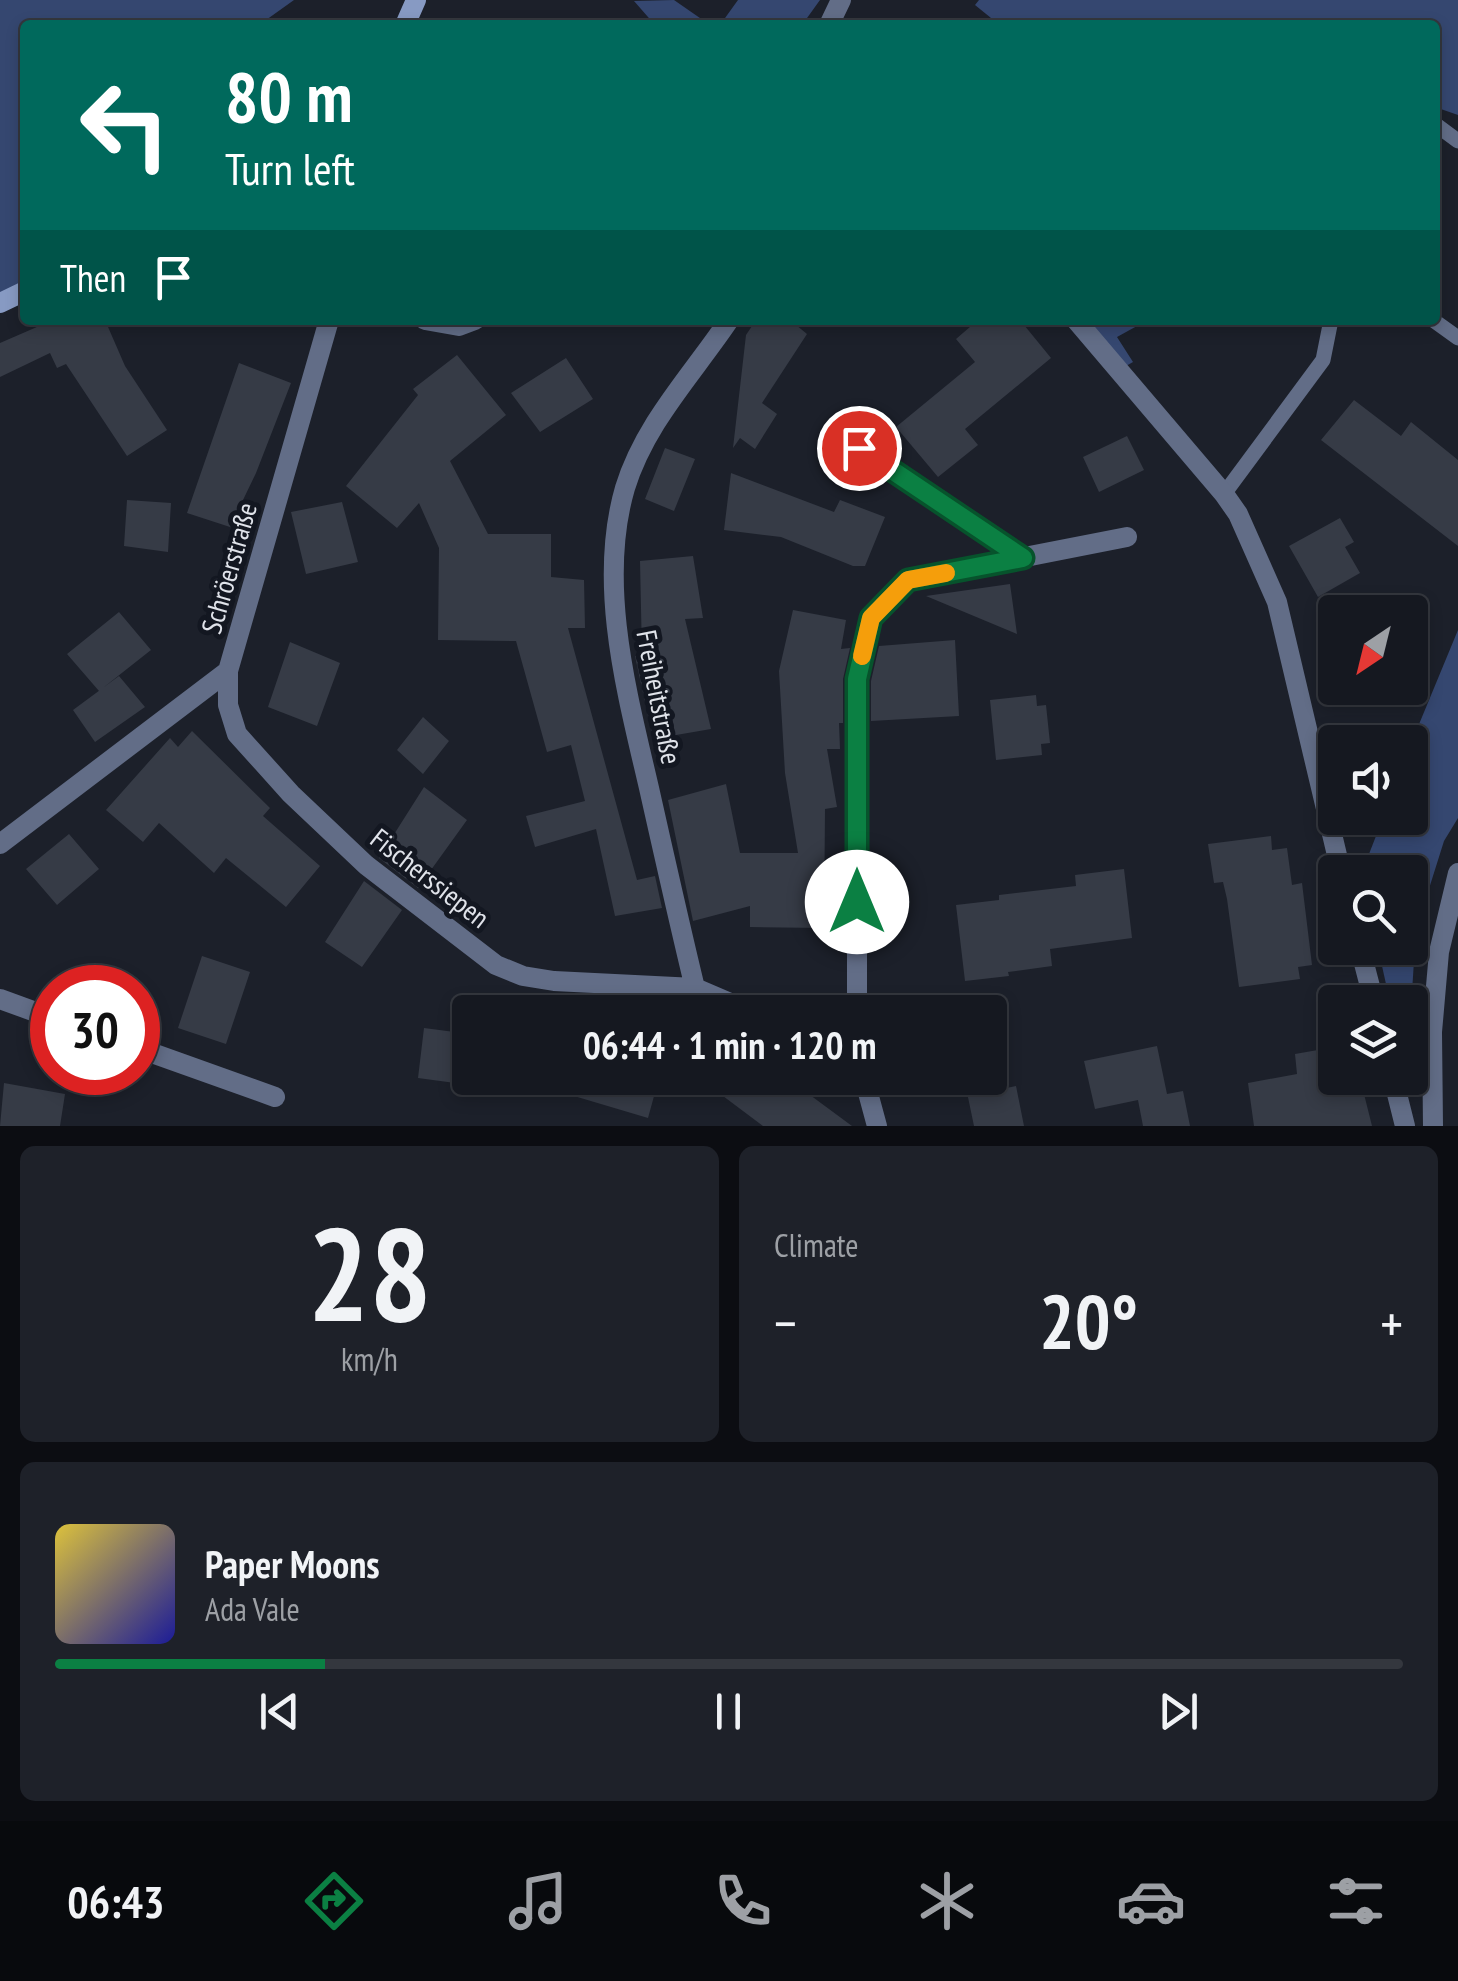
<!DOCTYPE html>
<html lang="en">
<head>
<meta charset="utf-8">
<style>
	:root { --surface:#151820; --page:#1e2129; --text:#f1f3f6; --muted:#9da0a5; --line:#34373e; --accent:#0b8043 }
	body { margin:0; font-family:"PT Sans Narrow",sans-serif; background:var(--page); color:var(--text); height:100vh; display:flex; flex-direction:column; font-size:38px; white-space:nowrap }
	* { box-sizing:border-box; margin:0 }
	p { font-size:32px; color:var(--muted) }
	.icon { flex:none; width:55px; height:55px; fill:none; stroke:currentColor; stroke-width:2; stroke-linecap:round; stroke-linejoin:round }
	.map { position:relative; height:1126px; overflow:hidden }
	.side { display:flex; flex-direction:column; gap:20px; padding:20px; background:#0c0d12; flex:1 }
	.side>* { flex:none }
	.guide { position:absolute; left:20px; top:20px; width:1420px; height:305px; border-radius:10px; box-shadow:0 5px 15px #0003,0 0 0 2px var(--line); background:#00695c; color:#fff; overflow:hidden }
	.needle { width:65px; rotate:215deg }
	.controls { position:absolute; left:1318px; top:595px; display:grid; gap:20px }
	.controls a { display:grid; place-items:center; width:110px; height:110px; border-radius:10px; background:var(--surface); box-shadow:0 5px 15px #0003,0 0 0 2px var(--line); font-size:50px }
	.speed { position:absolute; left:30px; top:965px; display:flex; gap:20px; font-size:50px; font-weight:700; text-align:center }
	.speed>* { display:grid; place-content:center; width:130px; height:130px; border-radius:50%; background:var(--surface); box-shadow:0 5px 15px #0003,0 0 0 2px var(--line); line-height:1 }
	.speed .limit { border:15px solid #d22; background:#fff; color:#111 }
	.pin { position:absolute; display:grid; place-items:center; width:85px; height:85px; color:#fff; margin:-42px; border:5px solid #fff; border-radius:50%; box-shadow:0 2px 10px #0007 }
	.me { position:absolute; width:110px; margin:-55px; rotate:0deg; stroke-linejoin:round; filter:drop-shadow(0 0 8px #0008) }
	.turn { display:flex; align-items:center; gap:35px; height:210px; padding:0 40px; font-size:45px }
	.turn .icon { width:130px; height:130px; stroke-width:2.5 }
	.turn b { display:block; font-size:70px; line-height:85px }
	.then { display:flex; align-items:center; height:95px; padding:0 40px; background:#0003; gap:20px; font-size:38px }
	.big { font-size:75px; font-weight:700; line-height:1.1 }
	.side .tile { flex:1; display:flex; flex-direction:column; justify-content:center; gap:15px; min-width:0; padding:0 35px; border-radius:15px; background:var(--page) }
	.side .dial { align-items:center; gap:0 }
	.dial b { font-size:130px; line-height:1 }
	.song { display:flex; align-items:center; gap:30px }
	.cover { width:120px; height:120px; border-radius:15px; background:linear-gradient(135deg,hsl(50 70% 55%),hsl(240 70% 35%)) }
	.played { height:10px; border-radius:5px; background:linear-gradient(90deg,var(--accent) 20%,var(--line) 20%) }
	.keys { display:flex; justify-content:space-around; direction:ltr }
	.heat { display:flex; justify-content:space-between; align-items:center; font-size:55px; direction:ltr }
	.side .tiles { flex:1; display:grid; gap:20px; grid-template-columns:1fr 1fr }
	.tile:last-child { grid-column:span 2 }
	.trip { position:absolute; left:452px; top:995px; width:555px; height:100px; border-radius:10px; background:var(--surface); box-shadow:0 5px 15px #0003,0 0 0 2px var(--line); font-weight:700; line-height:100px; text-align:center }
	.dock { display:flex; height:160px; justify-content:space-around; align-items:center; background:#080a0d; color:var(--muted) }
	.dock .icon { width:70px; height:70px }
	.dock .selected { color:var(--accent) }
	.dock b { font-size:45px; color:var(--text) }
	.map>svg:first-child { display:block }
	.green { fill:#354770 }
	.building { fill:#363b46 }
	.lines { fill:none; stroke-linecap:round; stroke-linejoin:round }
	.lane { stroke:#626d87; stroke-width:15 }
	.street { stroke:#626d87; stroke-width:20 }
	.secondary { stroke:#879ac3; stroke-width:20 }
	.route-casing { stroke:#07532c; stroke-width:25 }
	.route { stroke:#0b8043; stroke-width:18 }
	.slow { stroke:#f59e0b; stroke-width:18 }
	.labels { text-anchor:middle; stroke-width:10; stroke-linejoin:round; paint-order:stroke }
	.street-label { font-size:28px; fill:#e0e3ea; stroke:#131721 }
</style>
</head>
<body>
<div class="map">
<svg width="1458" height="1126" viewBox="0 0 1458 1126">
	<rect width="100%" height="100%" fill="#1c202a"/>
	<!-- green -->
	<path class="green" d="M 0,0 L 294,0 L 259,25 L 25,25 L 25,291 L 0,303 Z
		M 674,0 L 710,25 L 655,25 L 634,1 Z
		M 738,0 L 820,0 L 802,25 L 720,25 Z
		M 979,0 L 1458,0 L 1458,115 L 1435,107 L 1435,25 L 988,25 L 991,18 L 975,5 Z
		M 1076,320 L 1134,320 L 1137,326 L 1117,337 L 1133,362 L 1119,370 Z
		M 1458,630 L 1458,818 L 1444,841 L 1416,930 L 1410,1023 L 1410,1002 L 1390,1002 L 1378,948 L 1410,948 L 1410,872 L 1362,872 L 1383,818 L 1410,818 L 1410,746 Z"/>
	<!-- building -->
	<path class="building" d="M 53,320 L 105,320 L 125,366 L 167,430 L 127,456 L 66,364 L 57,368 L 50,353 L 0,377 L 0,343 Z
		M 756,320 L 790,320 L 807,334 L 762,403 L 777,414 L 755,449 L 740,438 L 733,448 L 746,335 Z
		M 978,320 L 1020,320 L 1051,358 L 965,429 L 978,445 L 938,477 L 896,427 L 975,362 L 956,339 Z
		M 457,355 L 506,415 L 450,461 L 488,534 L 551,534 L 551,577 L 584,580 L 585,628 L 568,628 L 637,880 L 655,876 L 662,908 L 615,916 L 596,829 L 535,847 L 526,816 L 585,801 L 571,745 L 547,752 L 516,641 L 438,640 L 439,548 L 419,503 L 397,528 L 346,486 L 418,395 L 413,389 Z
		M 566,358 L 593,399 L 540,432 L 511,393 Z
		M 239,363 L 291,383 L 256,473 L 230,527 L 187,513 Z
		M 1354,400 L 1401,436 L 1411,422 L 1458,460 L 1458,546 L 1321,440 Z
		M 1127,436 L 1144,470 L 1099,492 L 1083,457 Z
		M 665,448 L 695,459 L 674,511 L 645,499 Z
		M 731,473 L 834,512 L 840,500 L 885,517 L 865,566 L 853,566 L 781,537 L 724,530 Z
		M 127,500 L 171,503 L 168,552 L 124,546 Z
		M 342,502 L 358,562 L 306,574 L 291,512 Z
		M 1340,518 L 1354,542 L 1345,547 L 1360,573 L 1318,597 L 1289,546 Z
		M 693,556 L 703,618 L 685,619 L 711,729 L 653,739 L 635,656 L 642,655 L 640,561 Z
		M 1010,584 L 1017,634 L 926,596 Z
		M 793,610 L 846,620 L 841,649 L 850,648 L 843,679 L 843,723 L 839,723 L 840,749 L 827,749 L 837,807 L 825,809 L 824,928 L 750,927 L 750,906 L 693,921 L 668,800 L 726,784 L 740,853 L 798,853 L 785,773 L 779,671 Z
		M 119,612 L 151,650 L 99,691 L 67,654 Z
		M 955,640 L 959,716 L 871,721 L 871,681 L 879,646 Z
		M 290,642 L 340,663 L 317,726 L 268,707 Z
		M 119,676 L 145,707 L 95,742 L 73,710 Z
		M 1036,695 L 1037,706 L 1046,705 L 1050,743 L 1041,744 L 1042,755 L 996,760 L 990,700 Z
		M 423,717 L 449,741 L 423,774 L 397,750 Z
		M 192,731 L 270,808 L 263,816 L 320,866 L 286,907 L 226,858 L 214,873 L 159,823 L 143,842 L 106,810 L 170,738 L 178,747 Z
		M 424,787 L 467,820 L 418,888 L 379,858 Z
		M 69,834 L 99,869 L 57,905 L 26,869 Z
		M 1271,836 L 1272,850 L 1287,848 L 1292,885 L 1302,883 L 1312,965 L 1298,967 L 1300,979 L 1239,987 L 1227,899 L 1223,882 L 1214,883 L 1208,844 Z
		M 1124,869 L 1132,938 L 1050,949 L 1052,966 L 1008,972 L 1009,976 L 965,981 L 956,905 L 999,900 L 999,895 L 1076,886 L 1075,875 Z
		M 364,881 L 402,910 L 362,967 L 325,942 Z
		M 202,956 L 250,972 L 226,1044 L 178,1028 Z
		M 424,1028 L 470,1034 L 470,1085 L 418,1078 Z
		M 1157,1046 L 1167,1094 L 1183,1091 L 1190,1126 L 1143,1126 L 1138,1100 L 1095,1109 L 1084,1061 Z
		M 1335,1047 L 1335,1078 L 1360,1078 L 1372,1126 L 1254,1126 L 1248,1083 L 1297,1074 L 1295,1054 Z
		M 538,1078 L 659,1078 L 648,1118 L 537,1085 Z
		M 699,1078 L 787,1078 L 852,1126 L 763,1126 Z
		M 964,1078 L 995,1078 L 997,1090 L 1016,1086 L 1024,1126 L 974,1126 Z
		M 4,1083 L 65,1094 L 60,1126 L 0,1126 Z"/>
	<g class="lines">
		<!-- lane -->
		<path class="lane" d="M 1435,124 L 1458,141
			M 1433,320 L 1458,338
			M 833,430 L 1023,558
			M 1224,494 L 1323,360 L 1331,320"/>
		<!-- street -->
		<path class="street" d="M 829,25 L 841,0
			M 329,320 L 228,671 L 228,705 L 237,734 L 291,794 L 366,865 L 496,965 L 523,976 L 554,981 L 695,988
			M 425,320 L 459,326 L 475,320
			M 729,320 C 692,375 645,423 625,488 C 597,584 627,693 649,788 C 664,855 679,922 695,988 L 751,1012
			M 1076,320 L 1224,494 L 1238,514 L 1277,602 L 1341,872
			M 0,844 L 228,671
			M 1360,948 L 1374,1002
			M 0,999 L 52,1018
			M 857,1012 L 857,679 L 871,618 L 908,580 L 1127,537
			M 138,1048 L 275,1097
			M 864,1078 L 877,1126
			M 1393,1078 L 1405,1126
			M 1433,1126 L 1432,1032 L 1439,952 L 1458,873"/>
		<!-- secondary -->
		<path class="secondary" d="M 405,25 L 416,0
			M 0,303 L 25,291"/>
	</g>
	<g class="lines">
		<defs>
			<path id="route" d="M 857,902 L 857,679 L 871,618 L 908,580 L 1023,558 L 859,448"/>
		</defs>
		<!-- route casing -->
		<use href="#route" class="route-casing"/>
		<!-- route -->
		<use href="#route" class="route"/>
		<!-- slow -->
		<path class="slow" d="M 862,656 L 871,618 L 908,580 L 946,573"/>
	</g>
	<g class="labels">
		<!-- street labels -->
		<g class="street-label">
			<text transform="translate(229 568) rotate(-74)" y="10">Schröerstraße</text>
			<text transform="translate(659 697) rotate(79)" y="10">Freiheitstraße</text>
			<text transform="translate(430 878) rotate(38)" y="10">Fischerssiepen</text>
		</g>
	</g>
</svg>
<div class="controls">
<a><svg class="needle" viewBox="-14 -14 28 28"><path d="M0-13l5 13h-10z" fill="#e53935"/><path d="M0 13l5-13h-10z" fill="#9da0a5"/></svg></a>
<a><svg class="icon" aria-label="sound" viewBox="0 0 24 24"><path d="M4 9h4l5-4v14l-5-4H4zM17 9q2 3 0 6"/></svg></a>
<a><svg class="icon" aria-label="search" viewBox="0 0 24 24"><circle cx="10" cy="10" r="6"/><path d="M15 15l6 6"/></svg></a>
<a><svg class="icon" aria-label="layers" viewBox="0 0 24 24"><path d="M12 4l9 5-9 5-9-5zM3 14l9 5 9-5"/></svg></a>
</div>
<div class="speed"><div class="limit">30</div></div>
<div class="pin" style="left:859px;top:448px;background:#d93025"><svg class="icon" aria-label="arrive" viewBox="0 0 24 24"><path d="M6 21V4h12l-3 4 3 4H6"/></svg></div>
<svg class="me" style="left:857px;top:902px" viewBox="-20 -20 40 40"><circle r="19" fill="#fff"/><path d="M0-13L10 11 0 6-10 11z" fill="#0b8043"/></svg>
<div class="trip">06:44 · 1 min · 120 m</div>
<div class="guide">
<div class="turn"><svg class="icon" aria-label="left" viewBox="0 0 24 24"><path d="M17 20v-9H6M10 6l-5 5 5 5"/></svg><div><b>80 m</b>Turn left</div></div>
<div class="then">Then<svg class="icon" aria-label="arrive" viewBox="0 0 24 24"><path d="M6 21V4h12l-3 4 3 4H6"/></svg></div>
</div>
</div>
<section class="side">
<div class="tiles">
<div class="tile dial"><b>28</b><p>km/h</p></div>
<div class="tile"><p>Climate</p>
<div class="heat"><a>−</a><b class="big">20°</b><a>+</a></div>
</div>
<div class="tile">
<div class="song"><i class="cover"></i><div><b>Paper Moons</b><p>Ada Vale</p></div></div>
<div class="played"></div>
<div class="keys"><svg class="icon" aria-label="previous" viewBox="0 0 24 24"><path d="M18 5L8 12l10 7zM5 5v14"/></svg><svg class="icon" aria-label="pause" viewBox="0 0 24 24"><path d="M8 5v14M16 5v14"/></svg><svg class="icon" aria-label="next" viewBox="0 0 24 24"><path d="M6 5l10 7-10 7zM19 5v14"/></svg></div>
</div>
</div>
</section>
<nav class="dock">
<b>06:43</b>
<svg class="icon selected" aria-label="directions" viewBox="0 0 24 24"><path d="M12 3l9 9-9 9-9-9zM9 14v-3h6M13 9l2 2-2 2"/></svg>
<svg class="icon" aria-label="music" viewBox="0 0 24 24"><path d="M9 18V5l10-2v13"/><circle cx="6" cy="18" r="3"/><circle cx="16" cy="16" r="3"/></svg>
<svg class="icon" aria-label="phone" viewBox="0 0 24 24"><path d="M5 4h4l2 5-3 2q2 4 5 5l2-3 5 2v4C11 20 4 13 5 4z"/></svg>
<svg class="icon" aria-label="climate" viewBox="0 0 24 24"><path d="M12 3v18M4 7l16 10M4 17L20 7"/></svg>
<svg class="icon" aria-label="car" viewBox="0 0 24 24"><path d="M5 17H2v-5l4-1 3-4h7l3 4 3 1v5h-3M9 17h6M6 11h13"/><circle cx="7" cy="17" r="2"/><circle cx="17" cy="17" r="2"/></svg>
<svg class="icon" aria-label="filters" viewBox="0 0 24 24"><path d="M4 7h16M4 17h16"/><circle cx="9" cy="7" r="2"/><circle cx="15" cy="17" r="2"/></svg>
</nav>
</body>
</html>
